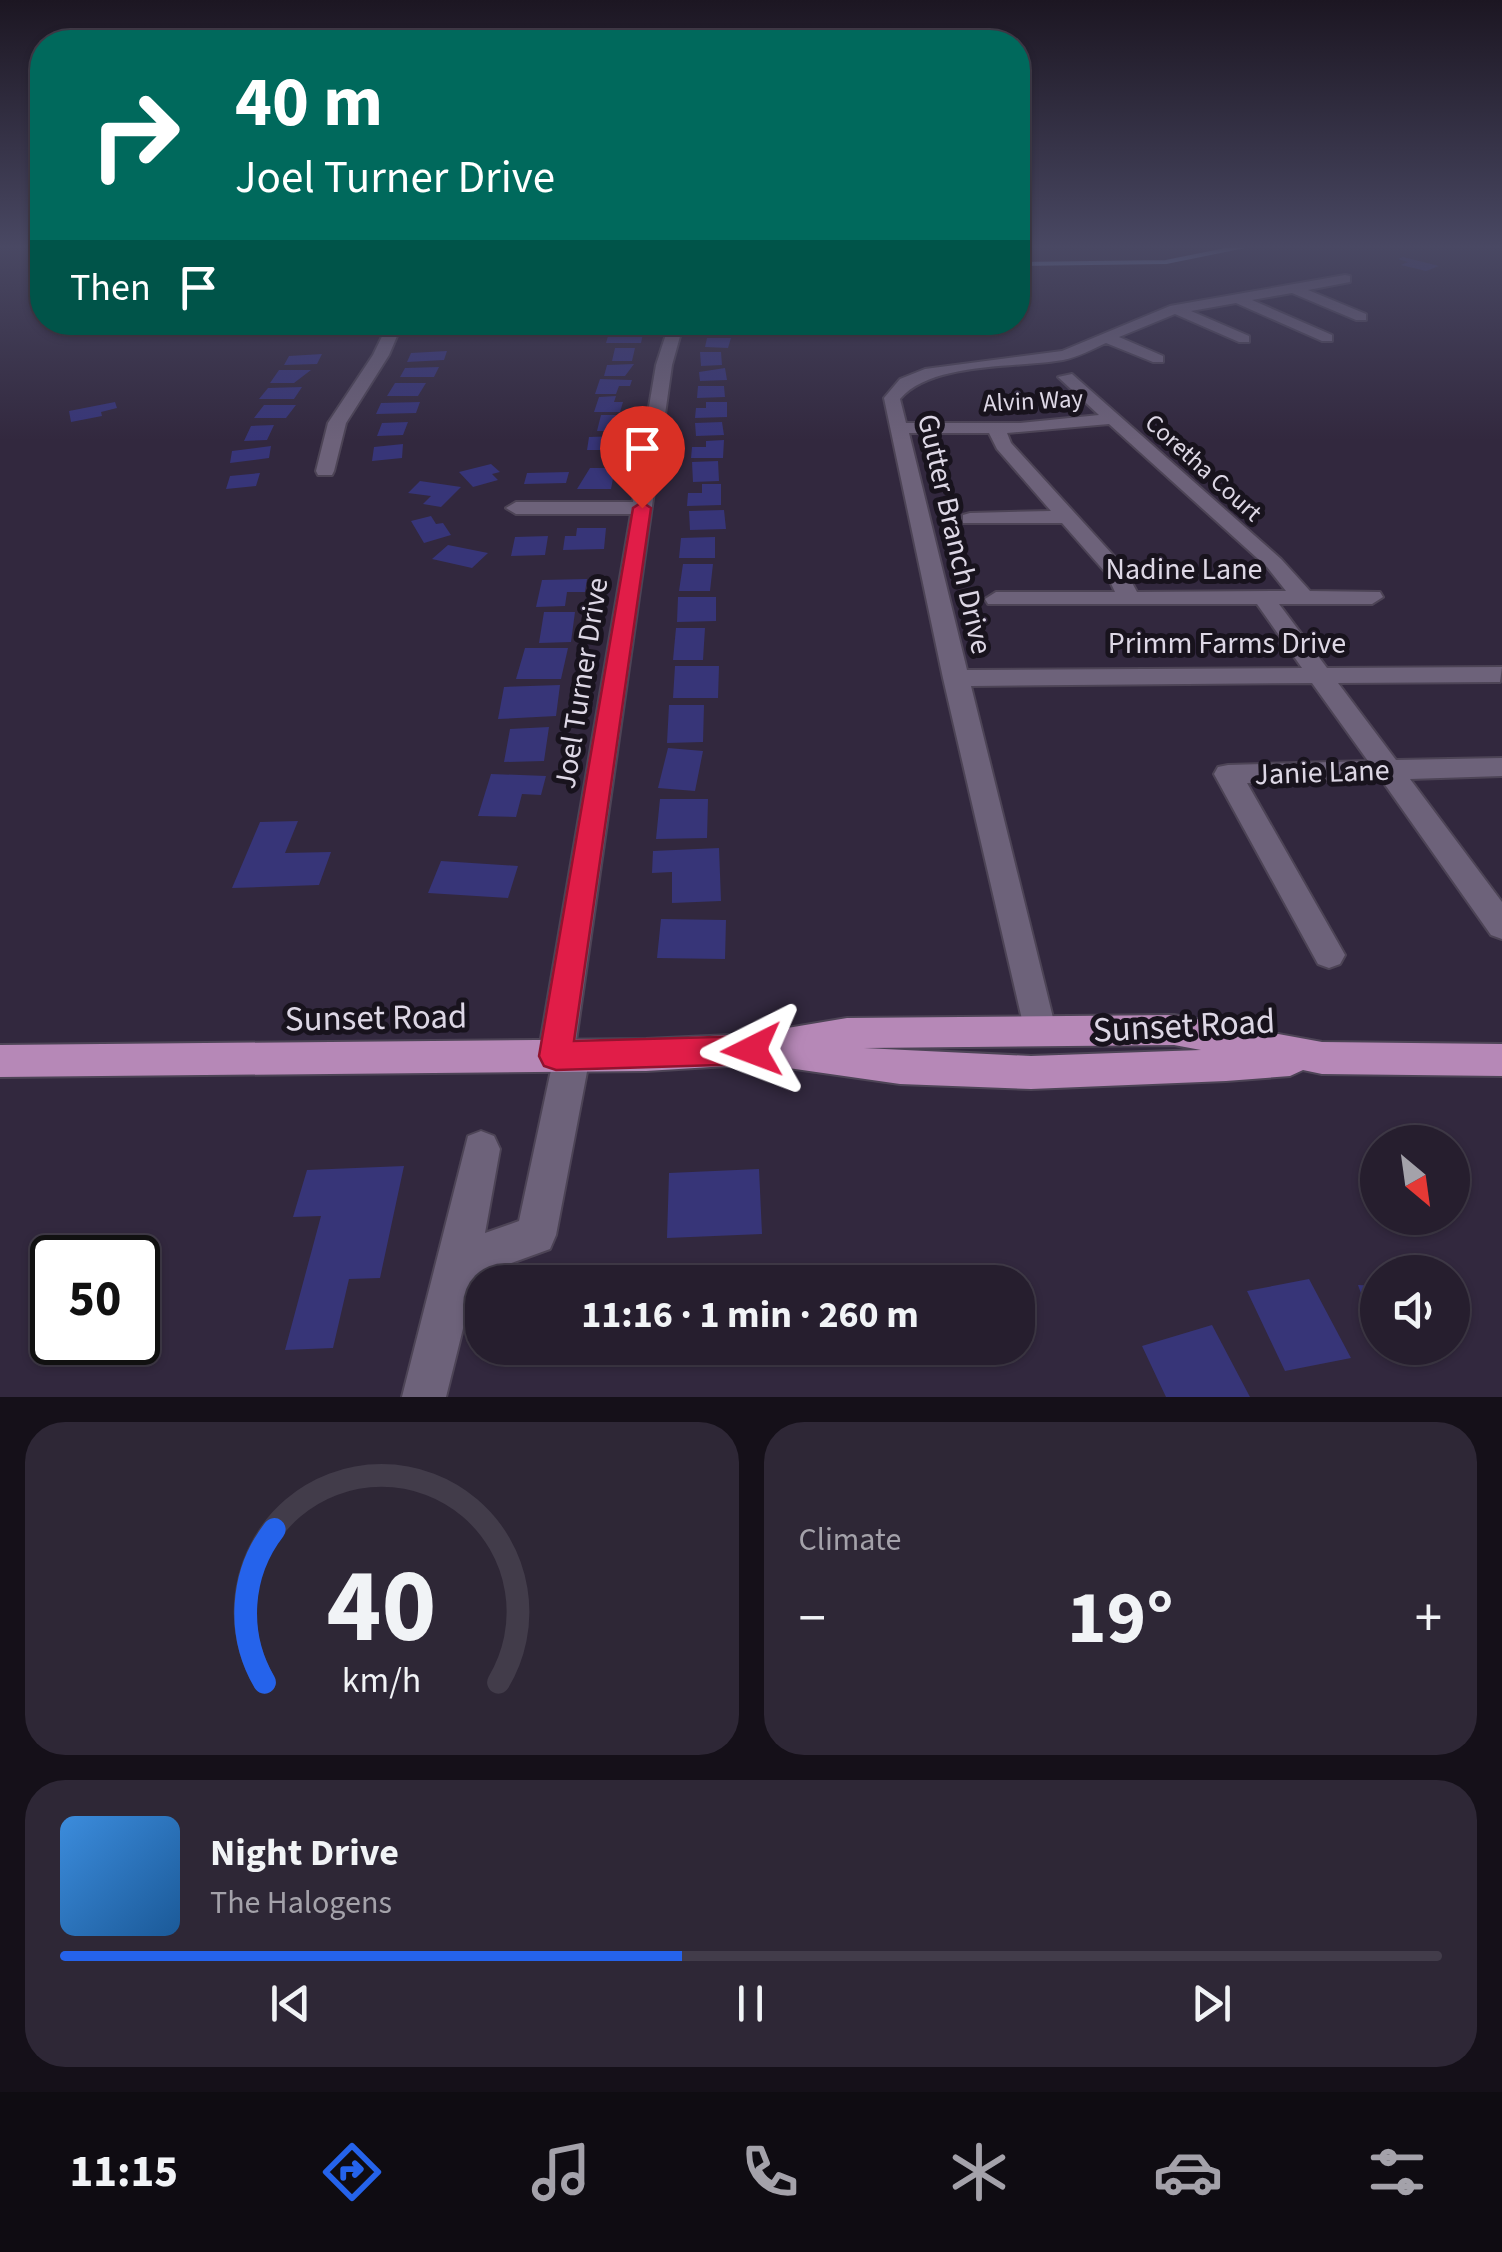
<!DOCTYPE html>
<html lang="en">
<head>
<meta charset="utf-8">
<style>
	:root { --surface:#261e2e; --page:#2e2736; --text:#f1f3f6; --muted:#a4a2aa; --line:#423c4a; --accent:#2563eb }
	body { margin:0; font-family:"Source Sans 3",sans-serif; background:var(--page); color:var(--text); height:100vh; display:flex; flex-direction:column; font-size:38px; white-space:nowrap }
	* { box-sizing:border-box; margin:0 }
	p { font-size:32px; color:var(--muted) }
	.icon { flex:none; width:55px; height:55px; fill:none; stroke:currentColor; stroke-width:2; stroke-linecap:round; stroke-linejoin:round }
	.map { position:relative; height:1397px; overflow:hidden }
	.details { display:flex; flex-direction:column; gap:25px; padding:25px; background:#151019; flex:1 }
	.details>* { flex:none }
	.top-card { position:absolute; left:30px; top:30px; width:1000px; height:305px; border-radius:40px; box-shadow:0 2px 8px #0004,0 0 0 2px var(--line); background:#00695c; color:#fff; overflow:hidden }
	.needle { width:65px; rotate:151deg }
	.tools { position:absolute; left:1360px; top:1125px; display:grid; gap:20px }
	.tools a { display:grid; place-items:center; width:110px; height:110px; border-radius:50%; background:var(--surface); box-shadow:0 2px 8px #0004,0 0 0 2px var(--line); font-size:50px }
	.speed { position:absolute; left:30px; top:1235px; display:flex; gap:20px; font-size:50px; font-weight:700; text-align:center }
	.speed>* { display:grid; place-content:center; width:130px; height:130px; border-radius:50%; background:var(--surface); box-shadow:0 2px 8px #0004,0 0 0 2px var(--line); line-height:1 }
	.speed .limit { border:5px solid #111; border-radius:15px; background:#fff; color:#111 }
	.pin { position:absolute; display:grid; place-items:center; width:85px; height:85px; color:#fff; margin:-102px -42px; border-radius:50% 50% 50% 0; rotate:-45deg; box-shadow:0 0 10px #0007 }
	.pin .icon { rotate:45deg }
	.me { position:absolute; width:110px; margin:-55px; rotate:267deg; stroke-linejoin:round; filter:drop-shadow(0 0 8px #0008) }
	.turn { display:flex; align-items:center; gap:35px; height:210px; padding:0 40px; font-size:45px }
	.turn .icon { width:130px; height:130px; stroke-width:2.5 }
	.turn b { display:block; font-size:70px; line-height:85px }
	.then { display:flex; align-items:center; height:95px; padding:0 40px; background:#0003; gap:20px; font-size:38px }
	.big { font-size:75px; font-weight:700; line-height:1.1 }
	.details .card { flex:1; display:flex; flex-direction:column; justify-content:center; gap:15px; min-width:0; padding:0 35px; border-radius:40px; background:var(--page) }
	.details .dial { align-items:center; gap:0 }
	.dial svg { height:260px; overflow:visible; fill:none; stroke:var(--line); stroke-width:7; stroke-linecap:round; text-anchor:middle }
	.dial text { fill:var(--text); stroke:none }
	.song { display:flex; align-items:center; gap:30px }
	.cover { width:120px; height:120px; border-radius:15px; background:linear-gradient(135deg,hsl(210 70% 55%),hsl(210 70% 35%)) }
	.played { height:10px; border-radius:5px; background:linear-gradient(90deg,var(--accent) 45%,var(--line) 45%) }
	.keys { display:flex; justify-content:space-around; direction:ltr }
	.heat { display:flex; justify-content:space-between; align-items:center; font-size:55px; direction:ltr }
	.details .tiles { flex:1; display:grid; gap:25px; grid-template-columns:1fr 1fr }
	.card:last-child { grid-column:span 2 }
	.trip { position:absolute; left:465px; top:1265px; width:570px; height:100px; border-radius:40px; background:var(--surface); box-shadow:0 2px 8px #0004,0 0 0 2px var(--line); font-weight:700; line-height:100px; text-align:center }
	.menu { display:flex; height:160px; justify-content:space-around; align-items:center; background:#0f0c12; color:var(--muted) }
	.menu .icon { width:70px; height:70px }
	.menu .current { color:var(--accent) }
	.menu b { font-size:45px; color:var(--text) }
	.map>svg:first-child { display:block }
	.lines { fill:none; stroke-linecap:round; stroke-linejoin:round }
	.stream { stroke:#7998c9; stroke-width:4 }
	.building { fill:#373578 }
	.minor-casing { stroke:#4d4456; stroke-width:4 }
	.major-casing { stroke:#4d4456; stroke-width:4 }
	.minor { fill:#6d627a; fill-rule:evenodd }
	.major { fill:#b688b7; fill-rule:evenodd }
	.route { fill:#e11d48; stroke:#92132f; stroke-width:2.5 }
	.labels { text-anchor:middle; stroke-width:10; stroke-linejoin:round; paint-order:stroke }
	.far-street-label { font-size:25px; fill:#ddd7e5; stroke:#18131d }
	.street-label { font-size:30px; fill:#ddd7e5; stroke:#18131d }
	.near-street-label { font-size:35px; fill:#ddd7e5; stroke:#18131d }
</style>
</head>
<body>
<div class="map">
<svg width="1502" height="1397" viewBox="0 0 1502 1397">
	<rect width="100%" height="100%" fill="#32283e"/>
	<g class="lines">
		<!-- stream -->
		<path class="stream" d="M 1018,264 L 1166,262 L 1245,246"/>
	</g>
	<!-- building -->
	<path class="building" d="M 1403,257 L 1439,266 L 1426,271 L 1401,265 L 1408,262 L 1398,259 Z
		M 712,322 L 732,322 L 728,334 L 708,333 Z
		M 455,323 L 453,331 L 418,332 L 420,324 Z
		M 643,334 L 641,343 L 606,343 L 608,336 Z
		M 707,338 L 731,338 L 728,348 L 705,347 Z
		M 615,348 L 635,348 L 632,361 L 612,361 Z
		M 447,351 L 444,360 L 407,362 L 411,353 Z
		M 700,352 L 721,352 L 722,365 L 701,366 Z
		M 322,354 L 317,364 L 284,365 L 289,356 Z
		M 634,364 L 625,376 L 604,376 L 607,365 Z
		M 439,367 L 434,377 L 400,377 L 405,368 Z
		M 725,368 L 727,380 L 700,381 L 699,372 Z
		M 279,370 L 311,370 L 294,383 L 270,383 Z
		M 600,379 L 632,380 L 630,386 L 619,386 L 616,394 L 595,394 Z
		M 395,383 L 426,383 L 418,396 L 387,396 Z
		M 698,386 L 724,386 L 725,397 L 697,398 Z
		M 302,387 L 294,399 L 259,399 L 268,388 Z
		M 616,396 L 614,402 L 623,402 L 620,412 L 594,412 L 599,397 Z
		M 115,402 L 117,408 L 101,412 L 102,416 L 71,422 L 69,411 Z
		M 420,402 L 416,413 L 376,414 L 381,403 Z
		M 706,402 L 727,402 L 727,417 L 695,418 L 696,408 L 706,408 Z
		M 264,405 L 296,405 L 286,418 L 254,418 Z
		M 601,415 L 624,415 L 620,431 L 597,431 Z
		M 408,422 L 403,435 L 377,436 L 382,423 Z
		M 722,422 L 724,435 L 696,436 L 695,423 Z
		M 274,425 L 267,440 L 244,441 L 251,426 Z
		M 619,436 L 617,450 L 587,450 L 589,437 Z
		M 724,440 L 723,458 L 691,458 L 692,447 L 706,447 L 706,441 Z
		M 403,444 L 402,458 L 372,461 L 374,447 Z
		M 271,446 L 269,458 L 230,463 L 232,451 Z
		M 718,461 L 719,481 L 693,482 L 692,462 Z
		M 491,464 L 500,472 L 492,474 L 498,480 L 473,487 L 459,472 Z
		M 590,468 L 615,468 L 611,489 L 577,489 Z
		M 569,472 L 566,483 L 524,484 L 527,473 Z
		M 260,473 L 256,486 L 226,489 L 230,476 Z
		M 420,481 L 461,487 L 441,507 L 423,504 L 431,496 L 408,493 Z
		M 702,484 L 721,484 L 721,505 L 687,506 L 688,493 L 702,493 Z
		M 724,510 L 726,529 L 690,530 L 689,511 Z
		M 431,516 L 436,524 L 443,523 L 451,535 L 424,543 L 411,521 Z
		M 577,528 L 606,528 L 604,549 L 563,550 L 565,536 L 576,536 Z
		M 548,536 L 545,555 L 511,556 L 515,537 Z
		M 715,537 L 715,558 L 679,558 L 681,538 Z
		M 448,545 L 488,553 L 472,568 L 432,559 Z
		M 683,564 L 713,564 L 710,591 L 679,591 Z
		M 587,579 L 585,592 L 567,592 L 565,606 L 536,607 L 542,580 Z
		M 678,597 L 716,597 L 716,621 L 677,622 Z
		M 544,612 L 575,612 L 571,642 L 539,643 Z
		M 676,628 L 705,628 L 703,660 L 673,660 Z
		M 525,648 L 568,648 L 561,679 L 516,679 Z
		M 675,666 L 719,666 L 718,698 L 673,698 Z
		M 560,685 L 556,716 L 498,719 L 504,687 Z
		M 669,705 L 704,705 L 703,742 L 667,743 Z
		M 549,727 L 544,761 L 504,762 L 510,729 Z
		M 668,748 L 703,751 L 695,791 L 658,788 Z
		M 491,774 L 546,776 L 541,795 L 522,794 L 516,817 L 478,816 Z
		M 660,799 L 708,799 L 707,838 L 656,839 Z
		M 298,821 L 285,853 L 331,852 L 319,885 L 232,888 L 260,822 Z
		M 719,848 L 721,901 L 672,903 L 672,872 L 652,873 L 653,851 Z
		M 441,861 L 518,866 L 508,898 L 428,893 Z
		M 661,919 L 726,920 L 725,959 L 657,958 Z
		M 404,1166 L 380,1278 L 349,1279 L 333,1348 L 285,1350 L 321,1216 L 293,1217 L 307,1170 Z
		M 759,1169 L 762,1234 L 667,1238 L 669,1173 Z
		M 1309,1279 L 1351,1358 L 1285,1371 L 1247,1291 Z
		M 1358,1285 L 1378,1286 L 1378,1338 L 1377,1338 Z
		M 1212,1325 L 1250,1397 L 1166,1397 L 1142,1346 Z"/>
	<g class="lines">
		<defs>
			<path id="minor" d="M 1345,275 L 1350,276 L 1350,282 L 1308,290 L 1366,314 L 1366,320 L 1356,320 L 1292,293 L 1252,300 L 1332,335 L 1332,341 L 1322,341 L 1236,303 L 1191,311 L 1249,336 L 1249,342 L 1239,342 L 1175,314 L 1119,337 L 1163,356 L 1163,362 L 1153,362 L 1106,343 C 1093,349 1078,357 1063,360 C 1017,368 931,362 900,399 L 906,423 L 1020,423 L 1099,415 L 1058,377 L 1072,374 L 1281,559 L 1310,591 L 1380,592 L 1383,597 L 1372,604 L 1279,604 L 1327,668 L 1502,667 L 1500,682 L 1338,683 L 1396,760 L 1502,758 L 1502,776 L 1410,779 L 1502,902 L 1502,939 L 1491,935 L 1381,779 L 1247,783 L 1345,955 L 1340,964 L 1329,968 L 1318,964 L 1214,774 L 1218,767 L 1228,765 L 1368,761 L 1312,683 L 971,686 L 1056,1030 L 1051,1041 L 1039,1045 L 1027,1041 L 943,678 L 884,398 L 900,379 L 925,369 L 1062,351 L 1170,306 ZM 1109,424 L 1267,567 L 1286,591 L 1137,592 L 1123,566 L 1011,443 L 1007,433 ZM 909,433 L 989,433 L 997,449 L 1051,511 L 970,513 L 963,515 L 963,523 L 1062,523 L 1106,573 L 1115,592 L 996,592 L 985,599 L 988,604 L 1257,604 L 1302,668 L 967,670 Z
				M 389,322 L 403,322 L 389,355 L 346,423 L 334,471 L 332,475 L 318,475 L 316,471 L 328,423 L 373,355 Z
				M 670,322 L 684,322 L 672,365 L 576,1041 L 584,1045 L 590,1056 L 556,1235 L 550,1249 L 476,1276 L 446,1397 L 402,1397 L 468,1136 L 481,1131 L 494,1136 L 500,1149 L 485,1233 L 519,1221 L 551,1070 L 544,1067 L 538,1056 L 631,514 L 516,514 L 506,508 L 516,502 L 633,502 L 656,365 Z"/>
			<path id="major" d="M 1174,1015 L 1322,1042 L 1502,1044 L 1502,1076 L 1322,1074 L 1303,1070 L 1290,1076 L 1226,1081 L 1031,1089 L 900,1084 L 760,1064 L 646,1071 L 0,1077 L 0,1045 L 646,1039 L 752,1034 L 847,1018 ZM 1174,1045 L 1201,1050 L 1031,1056 L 864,1048 Z"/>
		</defs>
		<!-- minor casing -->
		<use href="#minor" class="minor-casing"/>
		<!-- major casing -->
		<use href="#major" class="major-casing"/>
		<!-- minor -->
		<use href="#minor" class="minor"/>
		<!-- major -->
		<use href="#major" class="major"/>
	</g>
	<!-- sky -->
	<linearGradient id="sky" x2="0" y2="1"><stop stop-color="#1c1622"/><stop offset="0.56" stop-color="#494863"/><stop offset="1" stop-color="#494863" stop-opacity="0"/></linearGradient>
	<rect width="1502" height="441" fill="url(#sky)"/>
	<!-- route -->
	<path class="route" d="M 642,502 L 651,508 L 574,1041 L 752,1036 L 763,1040 L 768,1050 L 763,1060 L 752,1064 L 556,1070 L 544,1066 L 539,1056 L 633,508 Z"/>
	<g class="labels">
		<!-- far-street labels -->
		<g class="far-street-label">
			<text transform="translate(1033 400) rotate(-3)" y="9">Alvin Way</text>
			<text transform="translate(1204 467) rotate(42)" y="9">Coretha Court</text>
		</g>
		<!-- street labels -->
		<g class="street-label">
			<text transform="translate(955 534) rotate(77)" y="10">Gutter Branch Drive</text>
			<text x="1184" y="579">Nadine Lane</text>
			<text x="1227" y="653">Primm Farms Drive</text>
			<text transform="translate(581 683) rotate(-81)" y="10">Joel Turner Drive</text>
			<text transform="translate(1322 772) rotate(-2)" y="10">Janie Lane</text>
		</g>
		<!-- near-street labels -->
		<g class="near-street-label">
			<text transform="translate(376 1017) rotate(-1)" y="12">Sunset Road</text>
			<text transform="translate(1184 1025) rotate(-3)" y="12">Sunset Road</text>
		</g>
	</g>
</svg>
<div class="tools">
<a><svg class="needle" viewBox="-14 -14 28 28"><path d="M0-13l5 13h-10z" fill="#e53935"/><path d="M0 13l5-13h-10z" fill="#a4a2aa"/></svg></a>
<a><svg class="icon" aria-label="sound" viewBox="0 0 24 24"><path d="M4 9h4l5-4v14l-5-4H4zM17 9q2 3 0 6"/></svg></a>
</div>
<div class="speed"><div class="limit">50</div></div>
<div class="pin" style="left:642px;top:508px;background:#d93025"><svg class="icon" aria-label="arrive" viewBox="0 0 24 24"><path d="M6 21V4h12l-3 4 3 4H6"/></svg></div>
<svg class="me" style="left:752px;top:1050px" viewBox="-20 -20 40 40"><path d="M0-17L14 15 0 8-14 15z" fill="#e11d48" stroke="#fff" stroke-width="4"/></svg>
<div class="trip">11:16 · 1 min · 260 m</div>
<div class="top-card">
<div class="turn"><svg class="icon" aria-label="right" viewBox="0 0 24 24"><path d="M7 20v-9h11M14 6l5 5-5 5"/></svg><div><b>40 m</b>Joel Turner Drive</div></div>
<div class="then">Then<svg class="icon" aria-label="arrive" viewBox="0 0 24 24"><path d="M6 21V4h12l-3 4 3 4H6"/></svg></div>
</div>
</div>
<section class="details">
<div class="tiles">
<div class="card dial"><svg viewBox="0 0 100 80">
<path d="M14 69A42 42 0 1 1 86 69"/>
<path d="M14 69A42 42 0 0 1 17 22" stroke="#2563eb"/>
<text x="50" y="56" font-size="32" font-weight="700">40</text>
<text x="50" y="72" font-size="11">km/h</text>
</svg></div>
<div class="card"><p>Climate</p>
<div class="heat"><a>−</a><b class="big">19°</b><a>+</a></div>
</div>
<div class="card">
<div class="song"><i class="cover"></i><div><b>Night Drive</b><p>The Halogens</p></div></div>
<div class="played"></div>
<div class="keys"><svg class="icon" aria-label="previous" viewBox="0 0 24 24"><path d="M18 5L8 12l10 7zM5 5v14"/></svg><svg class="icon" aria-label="pause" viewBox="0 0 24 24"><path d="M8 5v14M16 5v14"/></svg><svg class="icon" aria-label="next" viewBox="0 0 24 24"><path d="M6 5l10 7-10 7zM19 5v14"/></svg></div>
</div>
</div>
</section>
<nav class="menu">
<b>11:15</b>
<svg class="icon current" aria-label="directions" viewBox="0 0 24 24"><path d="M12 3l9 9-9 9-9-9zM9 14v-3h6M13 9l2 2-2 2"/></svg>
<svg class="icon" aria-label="music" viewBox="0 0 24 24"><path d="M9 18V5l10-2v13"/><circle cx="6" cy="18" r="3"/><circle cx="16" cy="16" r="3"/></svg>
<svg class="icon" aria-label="phone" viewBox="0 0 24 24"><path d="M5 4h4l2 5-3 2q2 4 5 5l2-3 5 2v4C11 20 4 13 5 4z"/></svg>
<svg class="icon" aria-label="climate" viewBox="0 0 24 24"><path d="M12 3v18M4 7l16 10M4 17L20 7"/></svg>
<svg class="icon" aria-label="car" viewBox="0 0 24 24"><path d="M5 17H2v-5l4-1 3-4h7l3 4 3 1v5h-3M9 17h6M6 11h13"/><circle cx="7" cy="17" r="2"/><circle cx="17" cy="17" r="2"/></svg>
<svg class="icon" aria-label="filters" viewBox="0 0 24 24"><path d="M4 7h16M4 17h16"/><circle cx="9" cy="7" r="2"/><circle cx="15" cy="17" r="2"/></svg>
</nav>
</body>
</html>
